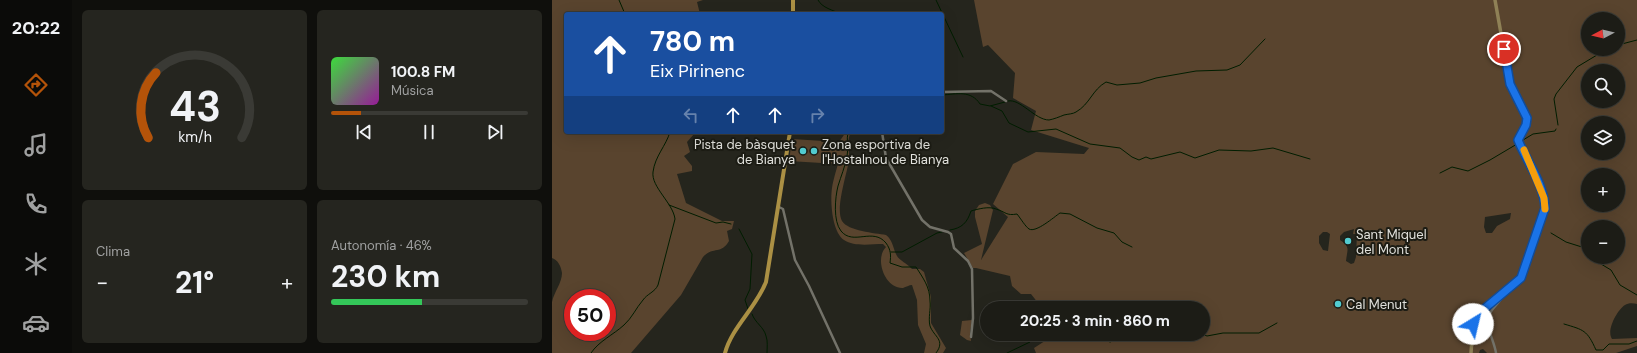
<!DOCTYPE html>
<html lang="es">
<head>
<meta charset="utf-8">
<style>
	:root { --surface:#1c1c16; --page:#25251f; --text:#f1f3f6; --muted:#a0a1a1; --line:#3a3a35; --accent:#b45309 }
	body { margin:0; font-family:"DM Sans",sans-serif; background:var(--page); color:var(--text); height:100vh; display:flex; flex-direction:column; font-size:15px; white-space:nowrap }
	* { box-sizing:border-box; margin:0 }
	p { font-size:13px; color:var(--muted) }
	.icon { flex:none; width:22px; height:22px; fill:none; stroke:currentColor; stroke-width:2; stroke-linecap:round; stroke-linejoin:round }
	.map { position:relative; flex:1; overflow:hidden }
	.drawer { display:flex; flex-direction:column; gap:10px; padding:10px; background:#0f0f0c; width:480px }
	.drawer>* { flex:none }
	.banner { position:absolute; left:12px; top:12px; width:380px; height:122px; border-radius:4px; box-shadow:0 4px 16px #0002,0 0 0 1px var(--line); background:#1a4fa0; color:#fff; overflow:hidden }
	.needle { width:26px; rotate:263deg }
	.controls { position:absolute; left:1029px; top:12px; display:grid; gap:8px }
	.controls a { display:grid; place-items:center; width:44px; height:44px; border-radius:50%; background:var(--surface); box-shadow:0 4px 16px #0002,0 0 0 1px var(--line); font-size:20px }
	.speed { position:absolute; left:12px; top:289px; display:flex; gap:8px; font-size:20px; font-weight:700; text-align:center }
	.speed>* { display:grid; place-content:center; width:52px; height:52px; border-radius:50%; background:var(--surface); box-shadow:0 4px 16px #0002,0 0 0 1px var(--line); line-height:1 }
	.speed .limit { border:6px solid #d22; background:#fff; color:#111 }
	.pin { position:absolute; display:grid; place-items:center; width:34px; height:34px; color:#fff; margin:-17px; border:2px solid #fff; border-radius:50%; box-shadow:0 1px 4px #0007 }
	.me { position:absolute; width:44px; margin:-22px; rotate:36deg; stroke-linejoin:round; filter:drop-shadow(0 0 3px #0008) }
	.turn { display:flex; align-items:center; gap:14px; height:84px; padding:0 20px; font-size:18px }
	.turn .icon { width:52px; height:52px; stroke-width:2.5 }
	.turn b { display:block; font-size:28px; line-height:34px }
	.lanes { display:flex; align-items:center; height:38px; padding:0 20px; background:#0003; justify-content:center; gap:20px; direction:ltr }
	.lanes .off { opacity:.35 }
	.big { font-size:30px; font-weight:700; line-height:1.1 }
	.drawer .tile { flex:1; display:flex; flex-direction:column; justify-content:center; gap:6px; min-width:0; padding:0 14px; border-radius:6px; background:var(--page) }
	.drawer .dial { align-items:center; gap:0 }
	.dial svg { height:104px; overflow:visible; fill:none; stroke:var(--line); stroke-width:7; stroke-linecap:round; text-anchor:middle }
	.dial text { fill:var(--text); stroke:none }
	.song { display:flex; align-items:center; gap:12px }
	.cover { width:48px; height:48px; border-radius:6px; background:linear-gradient(135deg,hsl(120 70% 55%),hsl(300 70% 35%)) }
	.played { height:4px; border-radius:2px; background:linear-gradient(90deg,var(--accent) 15%,var(--line) 15%) }
	.keys { display:flex; justify-content:space-around; direction:ltr }
	.heat { display:flex; justify-content:space-between; align-items:center; font-size:22px; direction:ltr }
	.charge { height:6px; border-radius:3px; background:linear-gradient(90deg,#34c759 46%,var(--line) 0) }
	.drawer .tiles { flex:1; display:grid; gap:10px; grid-template-columns:repeat(2,1fr) }
	.trip { position:absolute; left:428px; top:301px; width:230px; height:40px; border-radius:20px; background:var(--surface); box-shadow:0 4px 16px #0002,0 0 0 1px var(--line); font-weight:700; line-height:40px; text-align:center }
	main { display:flex; flex:1; min-height:0 }
	.dock { display:flex; flex-direction:column; width:72px; justify-content:space-around; align-items:center; background:#0b0b09; color:var(--muted) }
	.dock .icon { width:28px; height:28px }
	.dock .active { color:var(--accent) }
	.dock b { font-size:18px; color:var(--text) }
	.map>svg:first-child { display:block }
	.green { fill:#59442e; fill-rule:evenodd }
	.lines { fill:none; stroke-linecap:round; stroke-linejoin:round }
	.stream { stroke:#001d00; stroke-width:1 }
	.street { stroke:#737269; stroke-width:2.5 }
	.secondary { stroke:#8f8156; stroke-width:3.5 }
	.primary { stroke:#ab9044; stroke-width:4 }
	.route-casing { stroke:#114b97; stroke-width:10 }
	.route { stroke:#1a73e8; stroke-width:7 }
	.slow { stroke:#f59e0b; stroke-width:7 }
	.poi-dot { fill:#52ccd0; stroke:#1c1c14; stroke-width:1.5 }
	.labels { text-anchor:middle; stroke-width:4; stroke-linejoin:round; paint-order:stroke }
	.poi-label { font-size:13px; fill:#e0e0db; stroke:#1c1c14; text-anchor:start }
</style>
</head>
<body>
<main>
<nav class="dock">
<b>20:22</b>
<svg class="icon active" aria-label="directions" viewBox="0 0 24 24"><path d="M12 3l9 9-9 9-9-9zM9 14v-3h6M13 9l2 2-2 2"/></svg>
<svg class="icon" aria-label="music" viewBox="0 0 24 24"><path d="M9 18V5l10-2v13"/><circle cx="6" cy="18" r="3"/><circle cx="16" cy="16" r="3"/></svg>
<svg class="icon" aria-label="phone" viewBox="0 0 24 24"><path d="M5 4h4l2 5-3 2q2 4 5 5l2-3 5 2v4C11 20 4 13 5 4z"/></svg>
<svg class="icon" aria-label="climate" viewBox="0 0 24 24"><path d="M12 3v18M4 7l16 10M4 17L20 7"/></svg>
<svg class="icon" aria-label="car" viewBox="0 0 24 24"><path d="M5 17H2v-5l4-1 3-4h7l3 4 3 1v5h-3M9 17h6M6 11h13"/><circle cx="7" cy="17" r="2"/><circle cx="17" cy="17" r="2"/></svg>
</nav>
<section class="drawer">
<div class="tiles">
<div class="tile dial"><svg viewBox="0 0 100 80">
<path d="M14 69A42 42 0 1 1 86 69"/>
<path d="M14 69A42 42 0 0 1 20 19" stroke="#b45309"/>
<text x="50" y="56" font-size="32" font-weight="700">43</text>
<text x="50" y="72" font-size="11">km/h</text>
</svg></div>
<div class="tile">
<div class="song"><i class="cover"></i><div><b>100.8 FM</b><p>Música</p></div></div>
<div class="played"></div>
<div class="keys"><svg class="icon" aria-label="previous" viewBox="0 0 24 24"><path d="M18 5L8 12l10 7zM5 5v14"/></svg><svg class="icon" aria-label="pause" viewBox="0 0 24 24"><path d="M8 5v14M16 5v14"/></svg><svg class="icon" aria-label="next" viewBox="0 0 24 24"><path d="M6 5l10 7-10 7zM19 5v14"/></svg></div>
</div>
<div class="tile"><p>Clima</p>
<div class="heat"><a>−</a><b class="big">21°</b><a>+</a></div>
</div>
<div class="tile"><p>Autonomía · 46%</p><b class="big">230 km</b><div class="charge"></div></div>
</div>
</section>
<div class="map">
<svg width="1085" height="353" viewBox="0 0 1085 353">
	<rect width="100%" height="100%" fill="#25251d"/>
	<!-- green -->
	<path class="green" d="M 0,0 L 151,0 L 145,2 L 148,14 L 14,14 L 14,132 L 141,132 L 142,134 L 135,142 L 138,152 L 132,156 L 140,166 L 140,171 L 125,174 L 134,203 L 170,221 L 182,221 L 180,229 L 175,231 L 177,241 C 169,255 161,246 151,257 L 129,295 L 79,353 L 0,353 C 0,337 0,318 0,302 C 2,292 10,283 10,273 C 9,266 6,260 0,258 ZM 21,298 L 55,298 L 55,332 L 21,332 Z
		M 422,0 L 1085,0 L 1085,304 C 1081,303 1076,303 1073,305 C 1065,310 1054,331 1060,339 L 1085,338 L 1085,346 L 1064,353 L 935,353 L 931,349 L 928,350 L 927,353 L 484,353 L 482,348 L 496,339 L 499,334 L 651,334 L 651,308 L 490,308 L 479,294 L 469,294 L 460,286 L 458,276 L 424,268 L 456,217 L 441,204 L 461,164 L 484,152 L 532,154 L 537,148 L 479,130 L 484,111 L 461,98 L 463,73 L 436,45 L 431,47 ZM 1036,19 L 1066,19 L 1066,49 L 1036,49 ZM 1036,71 L 1066,71 L 1066,101 L 1036,101 ZM 1036,123 L 1066,123 L 1066,153 L 1036,153 ZM 1036,175 L 1066,175 L 1066,205 L 1036,205 ZM 959,213 L 958,219 L 945,226 L 940,233 L 934,233 L 932,227 L 933,217 ZM 1036,227 L 1066,227 L 1066,257 L 1036,257 ZM 802,229 L 801,234 L 805,234 L 804,257 L 802,263 L 799,264 L 794,261 C 795,250 799,247 788,240 L 788,236 L 792,232 ZM 771,232 L 775,232 L 778,234 L 776,251 L 771,250 L 767,243 L 767,236 Z
		M 294,132 L 299,132 C 294,141 298,150 297,160 C 295,174 283,209 290,221 C 296,231 323,233 334,235 C 341,240 341,249 345,256 C 347,260 356,264 360,269 L 368,269 L 372,272 L 379,297 L 379,323 L 394,348 L 391,353 L 372,353 L 374,344 L 366,325 L 365,300 L 360,285 C 357,285 354,287 351,288 C 333,289 322,259 334,247 L 331,244 C 319,244 302,247 292,240 C 280,232 278,201 280,188 C 281,181 284,171 286,164 L 237,161 L 240,139 L 287,142 Z
		M 433,203 L 438,205 L 441,210 L 429,260 L 424,268 L 421,268 L 412,253 L 430,244 L 423,217 L 423,211 L 427,205 Z
		M 420,320 L 418,332 L 419,341 L 415,340 L 408,335 L 410,321 Z"/>
	<g class="lines">
		<!-- stream -->
		<path class="stream" d="M 67,0 L 73,14
			M 266,0 C 270,8 281,10 289,14
			M 384,0 L 411,57
			M 1066,45 L 1085,40
			M 390,95 C 405,94 419,90 428,104 L 438,106 L 453,102
			M 456,101 C 468,98 483,120 497,120 C 502,119 507,117 512,115 C 516,114 521,114 524,112 C 538,104 540,90 554,82 L 565,85 L 588,83 L 604,78 L 644,71 L 675,70 L 688,65 L 713,39
			M 439,106 L 450,111 L 457,123 L 476,132 L 504,129 L 538,144 L 568,148 L 580,157 L 587,160 L 594,157 L 599,159 L 628,152 L 643,158 L 667,150 L 699,151 L 721,148 L 758,159
			M 1006,125 L 1002,99 L 1004,94 L 1025,67 L 1055,49
			M 296,132 C 294,140 297,148 295,156 C 293,167 289,176 286,186 C 283,198 281,221 289,231 C 301,246 321,227 334,243 C 339,250 339,255 338,263 L 350,267 L 364,267 C 371,278 378,287 378,301 C 379,309 376,318 378,326 C 382,337 394,340 384,353
			M 971,140 L 981,134 L 1003,131 L 1004,129
			M 888,173 L 900,167 L 916,171 L 938,160 L 965,144
			M 117,205 L 164,223 L 171,222 L 179,224
			M 187,229 L 200,254 L 198,289 L 193,300 L 196,309
			M 398,230 C 410,228 415,223 419,211 C 426,209 437,206 444,209 C 454,212 454,216 465,214 C 469,219 473,226 477,229 C 484,233 502,217 508,213 L 518,214 L 545,228 L 562,233 L 570,242 L 580,247
			M 999,233 L 1014,242 L 1033,248 L 1036,251
			M 339,252 L 350,252 L 385,233 L 390,232
			M 1041,257 L 1044,261 L 1059,270 L 1068,285 L 1085,295
			M 200,314 C 203,323 212,327 214,336 C 216,341 215,348 215,353
			M 1012,324 C 1032,330 1035,330 1044,350 L 1051,350 L 1057,344 L 1077,344 L 1085,341
			M 541,334 L 558,342 L 580,334
			M 614,334 L 630,336 L 632,334
			M 650,334 L 655,336 L 671,333 L 707,333 L 725,323
			M 39,353 C 47,341 61,335 72,325 C 80,318 84,308 91,300 C 95,294 103,292 106,285 L 123,219 C 121,203 99,187 101,172 C 103,156 114,146 118,132
			M 455,353 L 478,342 L 483,335 L 494,335 L 500,338 L 516,334"/>
		<!-- street -->
		<path class="street" d="M 390,92 L 439,91 L 454,101
			M 330,132 L 334,158 L 370,220 L 378,227 L 396,232 L 399,234 L 402,248 L 416,261 L 420,269 L 421,318 L 419,337
			M 227,207 L 231,209 L 243,260 L 257,286 L 288,353
			M 944,353 C 942,339 930,323 940,310 C 945,303 950,300 953,292"/>
		<!-- secondary -->
		<path class="secondary" d="M 919,353 L 921,324 L 923,317 L 969,278 L 993,208 C 992,185 975,161 966,140 L 974,125 L 975,118 L 958,84 L 943,0"/>
		<!-- primary -->
		<path class="primary" d="M 241,0 L 241,14
			M 173,353 C 180,327 204,308 214,282 L 238,132"/>
	</g>
	<g class="lines">
		<defs>
			<path id="route" d="M 921,324 L 926,314 L 969,278 L 993,208 C 992,184 975,162 966,140 L 974,125 L 975,118 L 958,84 L 952,49"/>
		</defs>
		<!-- route casing -->
		<use href="#route" class="route-casing"/>
		<!-- route -->
		<use href="#route" class="route"/>
		<!-- slow -->
		<path class="slow" d="M 972,150 L 992,198 L 993,209"/>
	</g>
	<!-- markers -->
	<g class="poi-dot">
		<circle cx="251" cy="151" r="4"/>
		<circle cx="262" cy="151" r="4"/>
		<circle cx="796" cy="241" r="4"/>
		<circle cx="786" cy="304" r="4"/>
	</g>
	<g class="labels">
		<!-- poi labels -->
		<g class="poi-label">
			<text x="243" y="149" text-anchor="end">Pista de bàsquet<tspan x="243" dy="15">de Bianya</tspan></text>
			<text x="270" y="149">Zona esportiva de<tspan x="270" dy="15">l'Hostalnou de Bianya</tspan></text>
			<text x="804" y="239">Sant Miquel<tspan x="804" dy="15">del Mont</tspan></text>
			<text x="794" y="309">Cal Menut</text>
		</g>
	</g>
</svg>
<div class="controls">
<a><svg class="needle" viewBox="-14 -14 28 28"><path d="M0-13l5 13h-10z" fill="#e53935"/><path d="M0 13l5-13h-10z" fill="#a0a1a1"/></svg></a>
<a><svg class="icon" aria-label="search" viewBox="0 0 24 24"><circle cx="10" cy="10" r="6"/><path d="M15 15l6 6"/></svg></a>
<a><svg class="icon" aria-label="layers" viewBox="0 0 24 24"><path d="M12 4l9 5-9 5-9-5zM3 14l9 5 9-5"/></svg></a>
<a>+</a>
<a>−</a>
</div>
<div class="speed"><div class="limit">50</div></div>
<div class="pin" style="left:952px;top:49px;background:#d93025"><svg class="icon" aria-label="arrive" viewBox="0 0 24 24"><path d="M6 21V4h12l-3 4 3 4H6"/></svg></div>
<svg class="me" style="left:921px;top:324px" viewBox="-20 -20 40 40"><circle r="19" fill="#fff"/><path d="M0-13L10 11 0 6-10 11z" fill="#1a73e8"/></svg>
<div class="trip">20:25 · 3 min · 860 m</div>
<div class="banner">
<div class="turn"><svg class="icon" aria-label="ahead" viewBox="0 0 24 24"><path d="M12 20V5M6 11l6-6 6 6"/></svg><div><b>780 m</b>Eix Pirinenc</div></div>
<div class="lanes"><svg class="icon off" aria-label="left" viewBox="0 0 24 24"><path d="M17 20v-9H6M10 6l-5 5 5 5"/></svg><svg class="icon" aria-label="ahead" viewBox="0 0 24 24"><path d="M12 20V5M6 11l6-6 6 6"/></svg><svg class="icon" aria-label="ahead" viewBox="0 0 24 24"><path d="M12 20V5M6 11l6-6 6 6"/></svg><svg class="icon off" aria-label="right" viewBox="0 0 24 24"><path d="M7 20v-9h11M14 6l5 5-5 5"/></svg></div>
</div>
</div>
</main>
</body>
</html>
